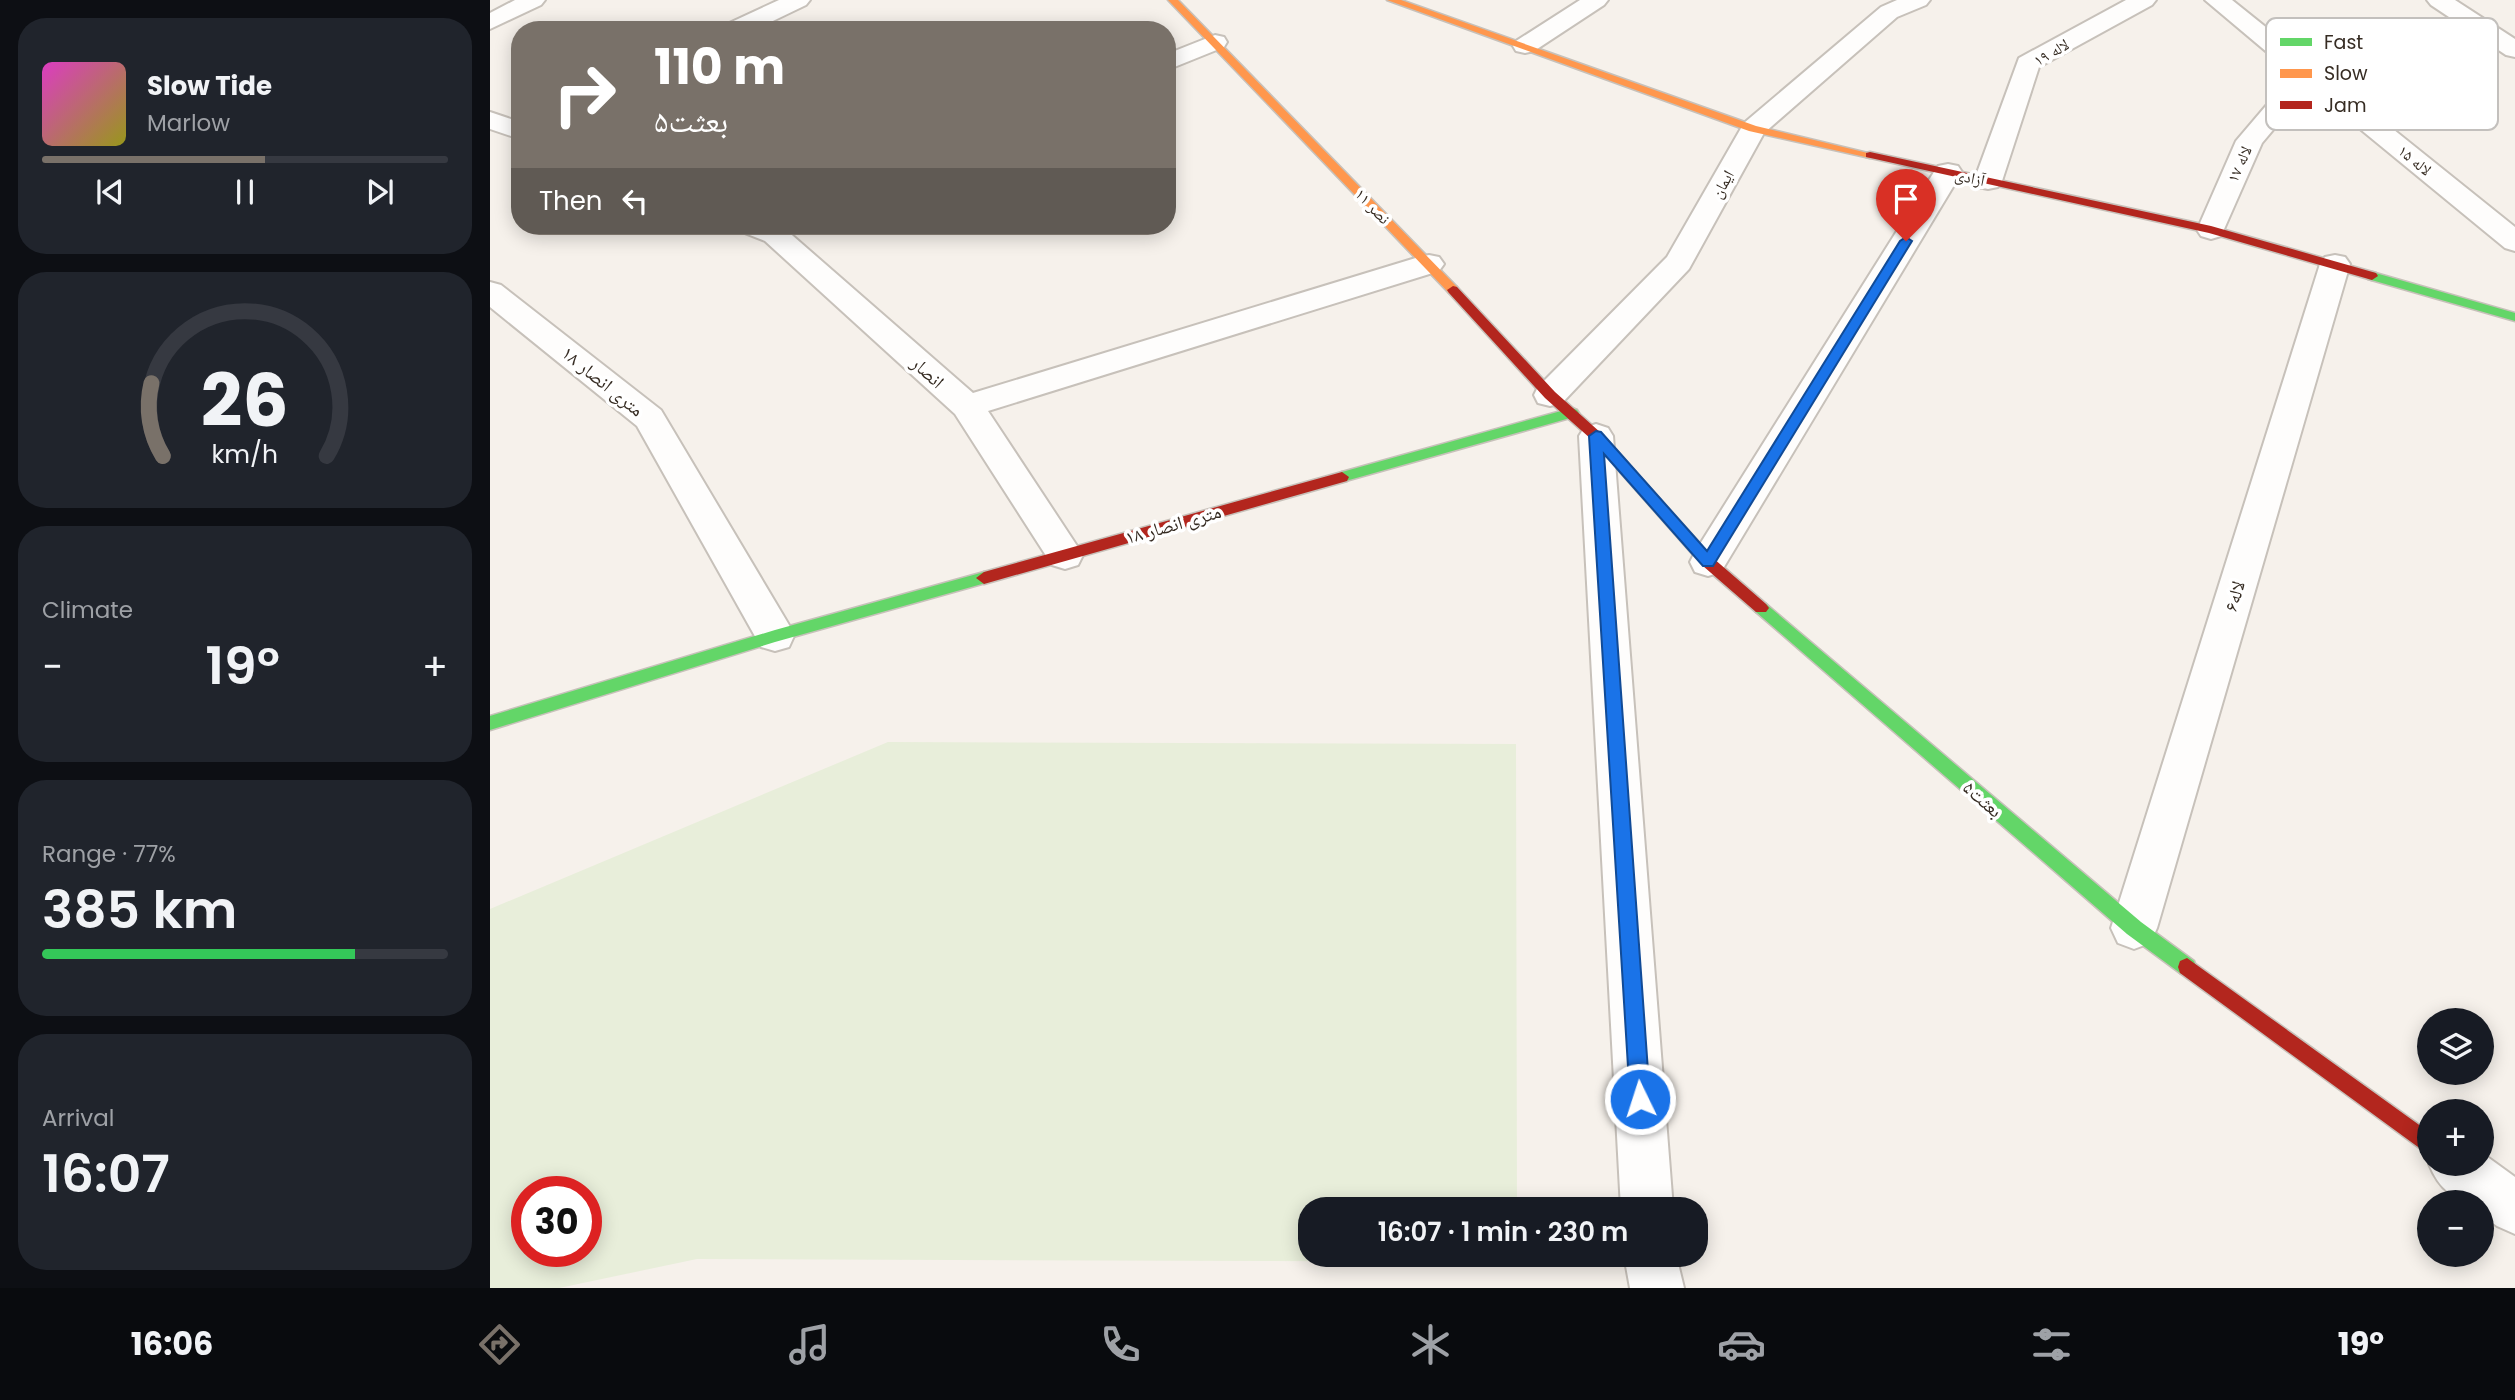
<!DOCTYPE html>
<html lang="en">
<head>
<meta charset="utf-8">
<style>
	:root { --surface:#171b24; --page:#20242c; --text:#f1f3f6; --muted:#9ea1a6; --line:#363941; --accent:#797169 }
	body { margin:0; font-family:Poppins,"Noto Naskh Arabic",sans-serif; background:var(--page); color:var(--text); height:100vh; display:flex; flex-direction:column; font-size:26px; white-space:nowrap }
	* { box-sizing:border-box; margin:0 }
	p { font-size:23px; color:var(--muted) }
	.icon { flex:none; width:38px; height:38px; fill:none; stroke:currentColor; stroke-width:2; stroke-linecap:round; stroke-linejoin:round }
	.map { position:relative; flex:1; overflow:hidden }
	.drawer { display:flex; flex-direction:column; gap:18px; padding:18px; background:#0d0f14; width:490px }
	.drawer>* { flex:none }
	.banner { position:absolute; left:21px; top:21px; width:665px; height:214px; border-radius:28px; box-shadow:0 4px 18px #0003; background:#797169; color:#fff; overflow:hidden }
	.buttons { position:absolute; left:1927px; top:1008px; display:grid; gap:14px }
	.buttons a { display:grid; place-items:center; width:77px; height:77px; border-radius:50%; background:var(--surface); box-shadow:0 4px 18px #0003; font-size:35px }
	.speed { position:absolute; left:21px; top:1176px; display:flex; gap:14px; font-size:35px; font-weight:700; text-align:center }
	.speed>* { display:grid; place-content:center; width:91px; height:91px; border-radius:50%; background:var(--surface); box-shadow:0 4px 18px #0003; line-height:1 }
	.speed .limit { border:10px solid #d22; background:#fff; color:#111 }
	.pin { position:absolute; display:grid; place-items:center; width:60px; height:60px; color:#fff; margin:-72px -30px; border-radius:50% 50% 50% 0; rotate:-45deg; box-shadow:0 0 7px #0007 }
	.pin .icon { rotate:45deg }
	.me { position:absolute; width:77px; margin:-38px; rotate:356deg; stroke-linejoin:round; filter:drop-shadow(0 0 5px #0008) }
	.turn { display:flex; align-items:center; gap:24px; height:147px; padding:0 28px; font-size:32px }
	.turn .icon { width:91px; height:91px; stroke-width:2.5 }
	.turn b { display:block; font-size:49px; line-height:60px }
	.then { display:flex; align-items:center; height:66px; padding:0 28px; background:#0003; gap:14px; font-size:26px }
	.big { font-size:52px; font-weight:600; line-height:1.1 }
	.drawer .widget { flex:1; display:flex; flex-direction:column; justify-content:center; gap:10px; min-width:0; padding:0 24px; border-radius:28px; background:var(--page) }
	.drawer .dial { align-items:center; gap:0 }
	.dial svg { height:182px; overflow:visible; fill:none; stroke:var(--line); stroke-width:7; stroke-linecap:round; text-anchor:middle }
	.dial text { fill:var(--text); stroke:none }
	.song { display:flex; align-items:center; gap:21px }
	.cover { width:84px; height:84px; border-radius:10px; background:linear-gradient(135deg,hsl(310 70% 55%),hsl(60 70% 35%)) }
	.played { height:7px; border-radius:4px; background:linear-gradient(90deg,var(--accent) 55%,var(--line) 55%) }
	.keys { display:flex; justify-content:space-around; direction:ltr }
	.heat { display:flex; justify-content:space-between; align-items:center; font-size:38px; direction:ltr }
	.charge { height:10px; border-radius:5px; background:linear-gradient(90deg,#34c759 77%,var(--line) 0) }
	.trip { position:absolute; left:808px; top:1197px; width:410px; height:70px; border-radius:28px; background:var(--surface); box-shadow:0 4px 18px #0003; font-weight:600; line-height:70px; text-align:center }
	.menu { display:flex; height:112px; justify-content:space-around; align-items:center; background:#090b0e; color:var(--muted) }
	.menu .icon { width:49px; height:49px }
	.menu .on { color:var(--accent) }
	.menu b { font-size:32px; color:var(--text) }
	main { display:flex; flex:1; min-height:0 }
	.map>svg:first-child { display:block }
	.green { fill:#e8eeda; fill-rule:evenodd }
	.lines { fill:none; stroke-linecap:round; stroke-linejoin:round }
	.street-casing { stroke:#c7c1ba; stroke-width:4 }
	.fast-casing { stroke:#c7c1ba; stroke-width:3 }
	.slow-casing { stroke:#c7c1ba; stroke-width:3 }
	.jam-casing { stroke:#c7c1ba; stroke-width:3 }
	.street { fill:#fefdfc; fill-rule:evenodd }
	.fast { fill:#63d668; fill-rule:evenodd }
	.slow { fill:#ff974d; fill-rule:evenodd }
	.jam { fill:#b3261e; fill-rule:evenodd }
	.route { fill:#1a73e8; stroke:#114b97; stroke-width:2 }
	.labels { text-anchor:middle; stroke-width:7; stroke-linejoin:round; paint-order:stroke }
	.far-street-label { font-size:16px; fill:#362c23; stroke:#fff }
	.street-label { font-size:19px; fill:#362c23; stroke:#fff }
	.key { fill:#fff; stroke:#c3c0bd; stroke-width:2 }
	.key-label { font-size:19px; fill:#362c23 }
</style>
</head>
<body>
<main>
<section class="drawer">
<div class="widget">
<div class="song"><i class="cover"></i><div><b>Slow Tide</b><p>Marlow</p></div></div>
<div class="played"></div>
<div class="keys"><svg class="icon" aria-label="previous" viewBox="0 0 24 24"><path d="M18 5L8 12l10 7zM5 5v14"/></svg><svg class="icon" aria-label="pause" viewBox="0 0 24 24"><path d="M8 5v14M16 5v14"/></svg><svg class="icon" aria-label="next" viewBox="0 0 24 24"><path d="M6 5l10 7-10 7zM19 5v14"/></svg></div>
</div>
<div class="widget dial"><svg viewBox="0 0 100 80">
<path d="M14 69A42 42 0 1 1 86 69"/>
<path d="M14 69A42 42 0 0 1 9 37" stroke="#797169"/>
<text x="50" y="56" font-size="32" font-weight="700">26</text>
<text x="50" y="72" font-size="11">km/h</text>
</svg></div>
<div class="widget"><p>Climate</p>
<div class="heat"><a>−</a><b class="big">19°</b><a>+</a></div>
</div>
<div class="widget"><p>Range · 77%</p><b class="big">385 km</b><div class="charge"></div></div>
<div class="widget"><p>Arrival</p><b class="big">16:07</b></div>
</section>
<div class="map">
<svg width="2025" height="1288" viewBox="0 0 2025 1288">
	<rect width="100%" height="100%" fill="#f6f1eb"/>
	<!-- green -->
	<path class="green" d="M 398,742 L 1026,744 L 1027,1209 L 821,1209 L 821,1255 L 1028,1255 L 1028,1262 L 207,1259 L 69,1288 L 0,1288 L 0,909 ZM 37,1192 L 96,1192 L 96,1251 L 37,1251 Z"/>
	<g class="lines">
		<defs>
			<path id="street" d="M 25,0 L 55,0 L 51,5 L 0,29 L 0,13 Z
				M 289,0 L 320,0 L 316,5 L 264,30 L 232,30 L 235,25 Z
				M 1090,0 L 1118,0 L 1114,5 L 1044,51 L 1035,53 L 1026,51 L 1023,46 L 1026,41 Z
				M 1407,0 L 1440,0 L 1436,5 L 1407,17 L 1274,133 L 1199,269 L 1072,403 L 1060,406 L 1048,403 L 1044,395 L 1048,387 L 1177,257 L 1254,123 L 1391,7 Z
				M 1636,0 L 1666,0 L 1662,5 L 1549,67 L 1512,181 L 1508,187 L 1498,189 L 1488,187 L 1484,181 L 1529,58 Z
				M 1715,0 L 1742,0 L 2025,227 L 2025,251 L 2015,248 L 1819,87 L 1772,143 L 1731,236 L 1721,239 L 1711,236 L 1707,230 L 1746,141 L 1803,74 Z
				M 1937,0 L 1965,0 L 2025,39 L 2025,57 L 2016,55 L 1941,5 Z
				M 725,35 L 734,37 L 737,42 L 734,47 L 677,70 L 677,54 Z
				M 0,112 L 30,122 L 30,139 L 0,129 Z
				M 1458,164 L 1468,166 L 1472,172 L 1231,572 L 1218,576 L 1205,572 L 1200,562 L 1205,552 L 1444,172 L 1448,166 Z
				M 248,226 L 288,226 L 295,229 L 483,393 L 929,257 L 939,255 L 949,257 L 954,264 L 949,271 L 498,411 L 593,555 L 588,565 L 575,569 L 562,565 L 465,414 L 275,241 L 252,232 Z
				M 1845,255 L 1855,257 L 1860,264 L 1667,928 L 1660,943 L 1644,949 L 1628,943 L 1621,928 L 1830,264 L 1835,257 Z
				M 0,282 L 11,285 L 171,410 L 299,625 L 304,636 L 299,647 L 285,651 L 271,647 L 147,426 L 0,307 Z
				M 1106,424 L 1118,428 L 1123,436 L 1183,1209 L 1131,1209 L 1089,436 L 1094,428 Z
				M 1992,1153 L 2025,1177 L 2025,1234 L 2007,1226 L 1992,1215 L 1992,1202 C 1964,1202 1949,1189 1939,1164 L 1992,1164 Z
				M 1134,1255 L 1186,1255 L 1194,1288 L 1140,1288 Z"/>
			<path id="fast" d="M 1882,272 L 2025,313 L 2025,321 L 1878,279 L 1876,276 Z
				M 1082,408 L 1087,410 L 1089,413 L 1087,416 L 852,482 L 845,477 L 852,472 Z
				M 494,572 L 499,574 L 502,578 L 499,582 L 285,642 L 0,730 L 0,716 L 285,630 Z
				M 1271,602 L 1276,604 L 1651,922 L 1704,961 L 1706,967 L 1704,973 L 1697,976 L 1690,973 L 1637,934 L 1266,612 L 1263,608 L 1266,604 Z"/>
			<path id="slow" d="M 678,0 L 688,0 L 967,287 L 967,293 L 959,293 Z
				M 897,0 L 911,0 L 1266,126 L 1386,155 L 1380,158 L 1259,131 Z"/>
			<path id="jam" d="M 1380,152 L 1721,226 L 1886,273 L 1888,276 L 1882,280 L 1719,233 L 1376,157 L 1376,153 Z
				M 963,286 L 967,287 L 1065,392 L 1111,433 L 1223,558 L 1276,604 L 1279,608 L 1276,612 L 1266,612 L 1213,566 L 1101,439 L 1055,398 L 959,293 L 957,290 Z
				M 852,472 L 859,477 L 857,481 L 494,584 L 486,578 L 494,572 Z
				M 1697,958 L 1939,1132 L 1939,1155 L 1690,973 L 1688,967 L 1690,961 Z"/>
		</defs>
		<!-- street casing -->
		<use href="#street" class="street-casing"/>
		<!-- fast casing -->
		<use href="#fast" class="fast-casing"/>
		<!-- slow casing -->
		<use href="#slow" class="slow-casing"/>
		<!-- jam casing -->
		<use href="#jam" class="jam-casing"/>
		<!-- street -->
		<use href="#street" class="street"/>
		<!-- fast -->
		<use href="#fast" class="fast"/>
		<!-- slow -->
		<use href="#slow" class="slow"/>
		<!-- jam -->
		<use href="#jam" class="jam"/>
	</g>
	<!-- route -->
	<path class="route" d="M 1416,237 L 1422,241 L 1223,566 L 1213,566 L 1114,454 L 1160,1099 L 1157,1106 L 1150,1109 L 1143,1106 L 1140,1099 L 1099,436 L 1106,431 L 1111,432 L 1217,551 L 1410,241 Z"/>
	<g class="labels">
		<!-- far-street labels -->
		<g class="far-street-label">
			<text transform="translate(1561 52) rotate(-30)" y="6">لاله ۱۹</text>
			<text transform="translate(1925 160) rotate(39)" y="6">لاله ۱۵</text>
			<text transform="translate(1749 164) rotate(-66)" y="6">لاله ۱۷</text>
			<text transform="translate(1480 177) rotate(12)" y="6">آزادی</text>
			<text transform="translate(1232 184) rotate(-61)" y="6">ایمان</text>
			<text transform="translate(883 206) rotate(46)" y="6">نصر ۱۱</text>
		</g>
		<!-- street labels -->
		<g class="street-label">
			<text transform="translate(438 372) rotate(42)" y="7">انصار</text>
			<text transform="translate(113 381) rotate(39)" y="7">۱۸ متری انصار</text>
			<text transform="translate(683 524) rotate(-16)" y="7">۱۸ متری انصار</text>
			<text transform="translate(1744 596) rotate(-73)" y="7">لاله۶</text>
			<text transform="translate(1493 799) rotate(41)" y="7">بعثت۵</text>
		</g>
	</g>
	<!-- legend -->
	<rect x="1776" y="18" width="232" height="112" rx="10" class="key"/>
	<rect x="1790" y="38" width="32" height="8" fill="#63d668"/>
	<rect x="1790" y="69" width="32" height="9" fill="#ff974d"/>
	<rect x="1790" y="101" width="32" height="8" fill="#b3261e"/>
	<g class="key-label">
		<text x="1834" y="49">Fast</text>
		<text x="1834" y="80">Slow</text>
		<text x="1834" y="112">Jam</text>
	</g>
</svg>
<div class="buttons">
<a><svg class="icon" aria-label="layers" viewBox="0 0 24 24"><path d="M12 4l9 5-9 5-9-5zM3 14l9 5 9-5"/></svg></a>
<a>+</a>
<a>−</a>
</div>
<div class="speed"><div class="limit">30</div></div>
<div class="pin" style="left:1416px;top:241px;background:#d93025"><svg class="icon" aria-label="arrive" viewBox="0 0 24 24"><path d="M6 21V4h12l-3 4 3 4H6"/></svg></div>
<svg class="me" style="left:1150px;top:1099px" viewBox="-20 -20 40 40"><circle r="17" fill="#1a73e8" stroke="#fff" stroke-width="3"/><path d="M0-11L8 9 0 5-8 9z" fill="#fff"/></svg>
<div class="trip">16:07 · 1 min · 230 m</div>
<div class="banner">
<div class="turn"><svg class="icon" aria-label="right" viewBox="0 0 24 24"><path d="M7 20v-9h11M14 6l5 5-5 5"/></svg><div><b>110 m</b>بعثت۵</div></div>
<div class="then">Then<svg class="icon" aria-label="left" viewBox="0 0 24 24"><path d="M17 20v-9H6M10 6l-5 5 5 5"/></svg></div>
</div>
</div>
</main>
<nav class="menu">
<b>16:06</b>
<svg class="icon on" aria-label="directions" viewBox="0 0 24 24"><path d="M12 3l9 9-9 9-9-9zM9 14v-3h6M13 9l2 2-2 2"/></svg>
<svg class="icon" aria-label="music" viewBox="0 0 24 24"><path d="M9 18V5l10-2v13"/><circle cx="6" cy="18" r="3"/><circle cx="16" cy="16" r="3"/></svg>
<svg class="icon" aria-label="phone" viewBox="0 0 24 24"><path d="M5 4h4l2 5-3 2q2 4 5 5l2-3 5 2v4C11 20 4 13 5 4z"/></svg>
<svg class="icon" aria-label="climate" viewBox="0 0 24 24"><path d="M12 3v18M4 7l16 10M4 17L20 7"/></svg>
<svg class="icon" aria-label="car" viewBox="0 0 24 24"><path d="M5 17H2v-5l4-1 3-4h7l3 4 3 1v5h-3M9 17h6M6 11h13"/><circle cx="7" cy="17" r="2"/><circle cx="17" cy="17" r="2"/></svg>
<svg class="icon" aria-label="filters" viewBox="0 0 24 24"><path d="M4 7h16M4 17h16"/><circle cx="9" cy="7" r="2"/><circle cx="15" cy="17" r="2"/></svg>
<b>19°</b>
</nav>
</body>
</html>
